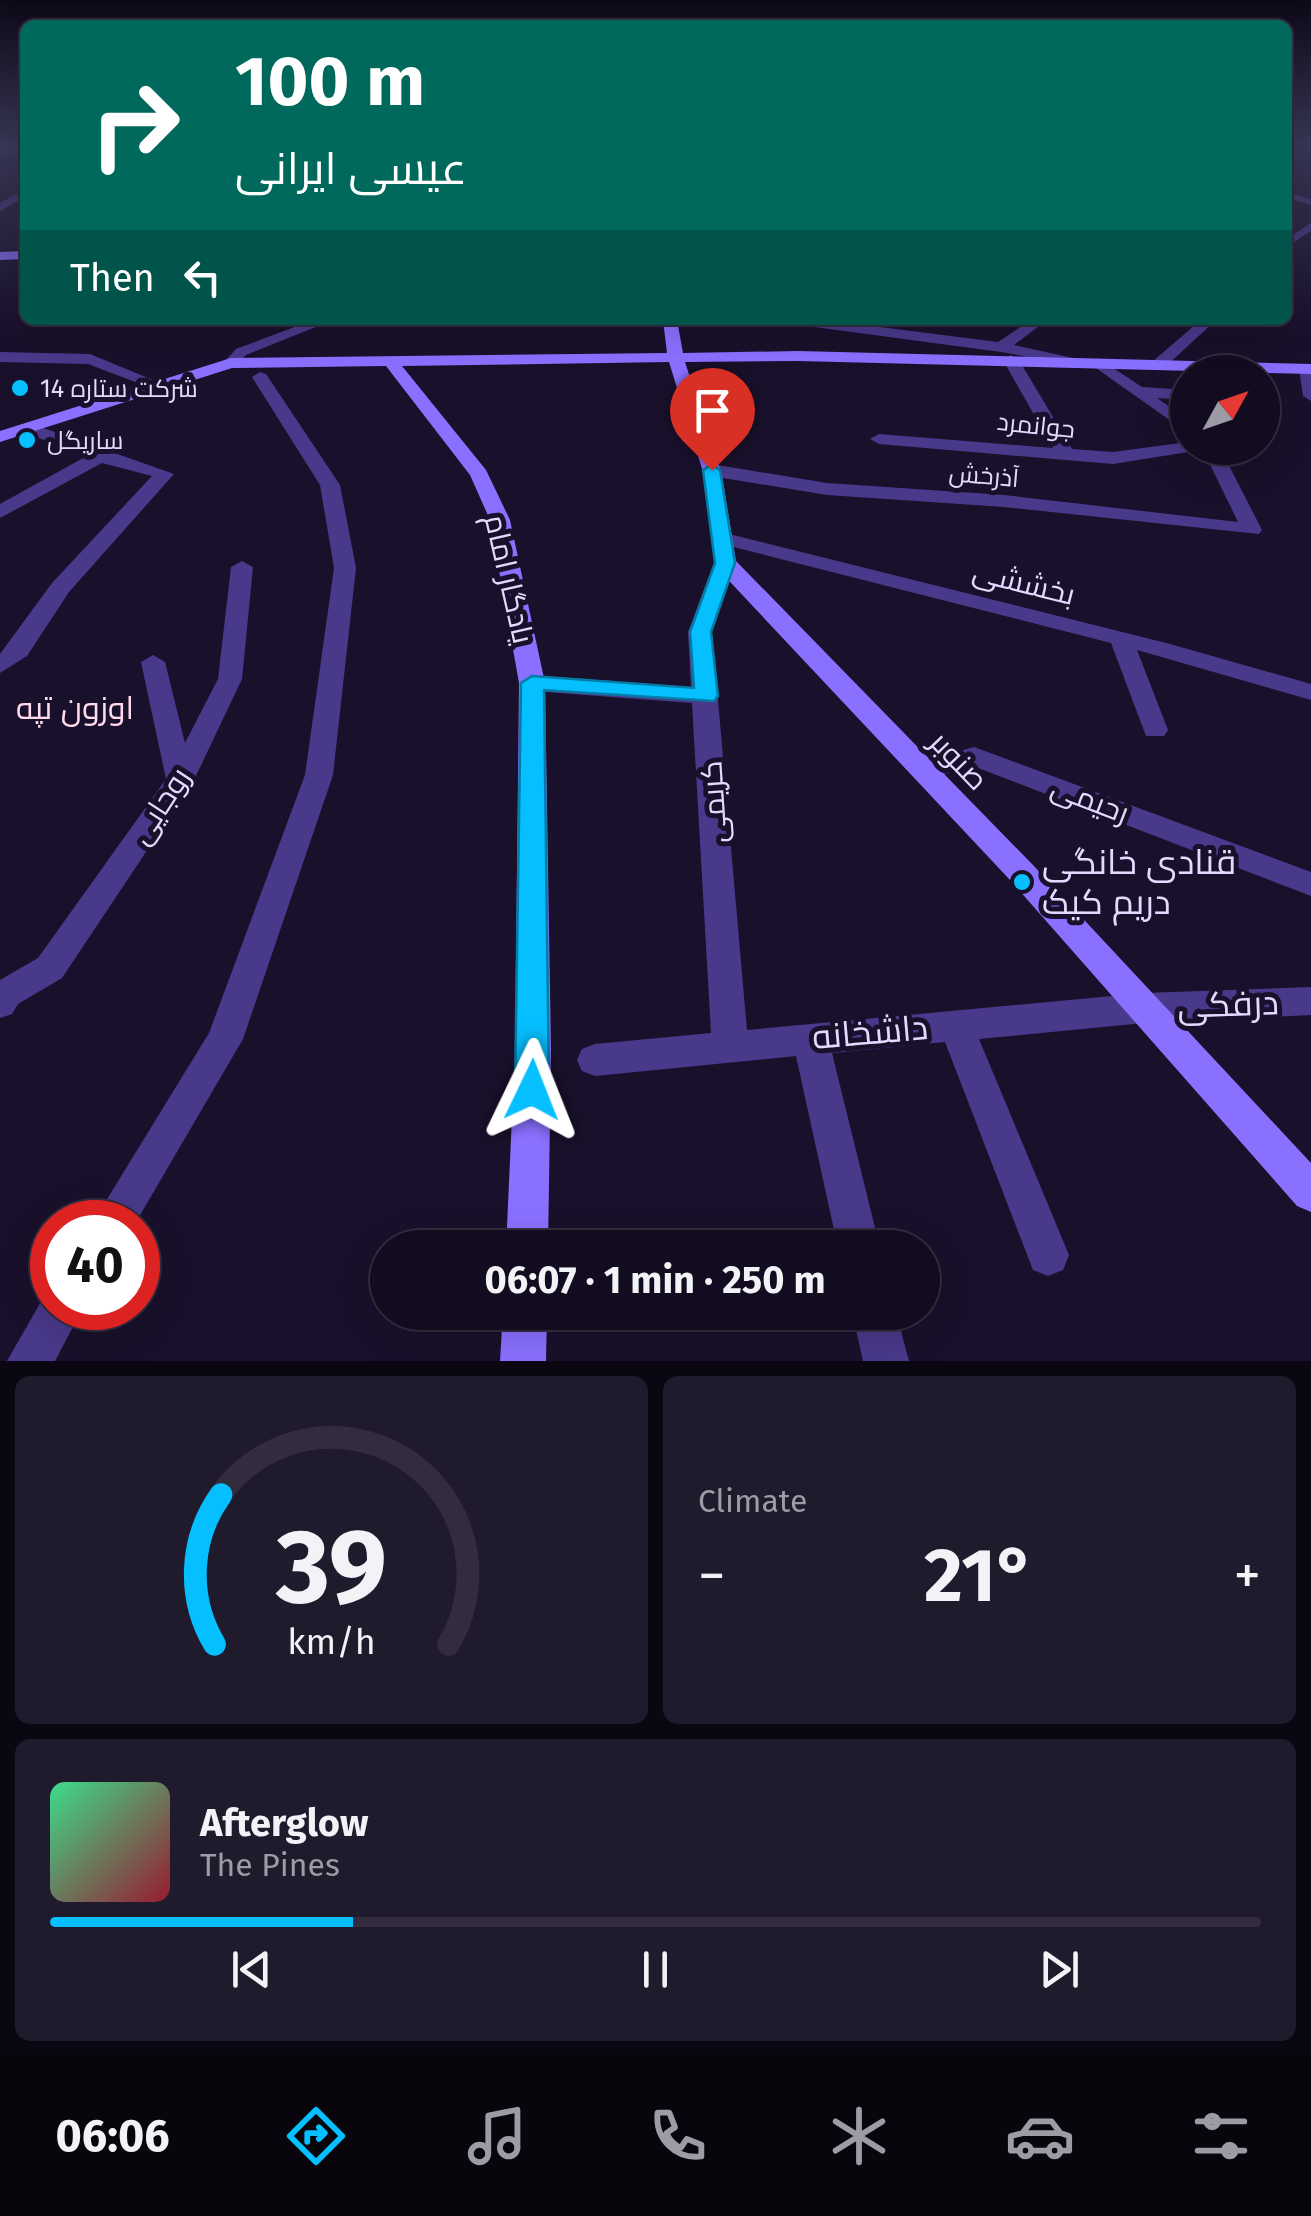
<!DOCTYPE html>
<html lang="en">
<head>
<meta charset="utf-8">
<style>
	:root { --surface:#130c20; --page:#201a2d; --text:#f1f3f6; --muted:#9d9ba5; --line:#322c3e; --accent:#05bfff }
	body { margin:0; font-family:"Fira Sans",Cairo,sans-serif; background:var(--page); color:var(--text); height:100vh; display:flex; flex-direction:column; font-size:38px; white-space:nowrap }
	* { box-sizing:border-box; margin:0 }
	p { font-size:32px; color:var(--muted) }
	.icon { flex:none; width:55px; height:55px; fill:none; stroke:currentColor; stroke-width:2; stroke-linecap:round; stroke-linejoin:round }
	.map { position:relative; height:1361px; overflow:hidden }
	.side { display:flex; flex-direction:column; gap:15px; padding:15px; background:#0a0712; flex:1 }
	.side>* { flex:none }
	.banner { position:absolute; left:20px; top:20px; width:1272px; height:305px; border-radius:15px; box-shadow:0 10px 40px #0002,0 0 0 2px var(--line); background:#00695c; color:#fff; overflow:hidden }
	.needle { width:65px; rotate:50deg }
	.controls { position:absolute; left:1170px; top:355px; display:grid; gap:20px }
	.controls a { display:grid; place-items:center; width:110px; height:110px; border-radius:50%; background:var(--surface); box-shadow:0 10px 40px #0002,0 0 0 2px var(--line); font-size:50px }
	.speed { position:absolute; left:30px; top:1200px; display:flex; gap:20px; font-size:50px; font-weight:700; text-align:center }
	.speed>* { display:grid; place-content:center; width:130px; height:130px; border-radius:50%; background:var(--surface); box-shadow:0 10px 40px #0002,0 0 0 2px var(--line); line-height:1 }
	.speed .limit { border:15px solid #d22; background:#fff; color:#111 }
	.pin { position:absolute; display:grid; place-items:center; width:85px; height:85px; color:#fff; margin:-102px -42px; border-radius:50% 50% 50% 0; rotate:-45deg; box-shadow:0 0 10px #0007 }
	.pin .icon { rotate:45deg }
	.me { position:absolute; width:110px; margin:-55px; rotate:2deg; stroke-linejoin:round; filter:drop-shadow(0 0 8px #0008) }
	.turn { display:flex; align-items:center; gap:35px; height:210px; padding:0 50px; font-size:45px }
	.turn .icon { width:130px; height:130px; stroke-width:2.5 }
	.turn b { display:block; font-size:70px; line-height:85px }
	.then { display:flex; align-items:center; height:95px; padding:0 50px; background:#0003; gap:20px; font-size:38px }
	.big { font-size:75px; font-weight:700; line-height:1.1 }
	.side .tile { flex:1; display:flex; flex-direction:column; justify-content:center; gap:15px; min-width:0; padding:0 35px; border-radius:15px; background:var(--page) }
	.side .dial { align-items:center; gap:0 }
	.dial svg { height:260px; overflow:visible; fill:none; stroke:var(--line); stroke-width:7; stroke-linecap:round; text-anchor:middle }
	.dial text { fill:var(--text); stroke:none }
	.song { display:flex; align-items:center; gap:30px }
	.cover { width:120px; height:120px; border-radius:15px; background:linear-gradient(135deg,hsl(150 70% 55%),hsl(350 70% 35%)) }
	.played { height:10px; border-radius:5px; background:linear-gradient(90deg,var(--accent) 25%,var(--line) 25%) }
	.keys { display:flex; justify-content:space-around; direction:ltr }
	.heat { display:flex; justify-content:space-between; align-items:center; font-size:55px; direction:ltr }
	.side .tiles { flex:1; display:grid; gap:15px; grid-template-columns:1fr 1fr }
	.tile:last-child { grid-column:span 2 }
	.trip { position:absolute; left:370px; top:1230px; width:570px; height:100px; border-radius:50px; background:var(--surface); box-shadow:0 10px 40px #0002,0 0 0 2px var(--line); font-weight:700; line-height:100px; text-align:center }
	.dock { display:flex; height:160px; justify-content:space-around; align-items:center; background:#08050d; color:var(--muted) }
	.dock .icon { width:70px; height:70px }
	.dock .on { color:var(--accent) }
	.dock b { font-size:45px; color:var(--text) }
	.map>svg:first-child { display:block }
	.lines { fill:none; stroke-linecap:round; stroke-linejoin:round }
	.street { fill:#49398b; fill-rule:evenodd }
	.secondary { fill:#8a70ff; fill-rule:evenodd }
	.route { fill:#05bfff; stroke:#037ca6; stroke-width:2.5 }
	.poi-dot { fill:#05bfff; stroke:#19102b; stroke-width:4 }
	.labels { text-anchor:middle; stroke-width:10; stroke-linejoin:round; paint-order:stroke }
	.far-poi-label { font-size:25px; fill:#e4d9ff; stroke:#19102b; text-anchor:start }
	.far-street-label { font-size:25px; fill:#e4d9ff; stroke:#19102b }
	.street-label { font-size:30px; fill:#e4d9ff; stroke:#19102b }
	.neighbourhood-label { font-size:32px; fill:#ffdbec; stroke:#19102b }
	.near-poi-label { font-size:35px; fill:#e4d9ff; stroke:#19102b; text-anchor:start }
	.near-street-label { font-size:35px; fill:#e4d9ff; stroke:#19102b }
</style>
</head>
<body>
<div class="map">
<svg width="1311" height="1361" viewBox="0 0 1311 1361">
	<rect width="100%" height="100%" fill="#19102b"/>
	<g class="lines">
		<!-- street -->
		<path class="street" d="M 7,149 L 15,151 L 0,159 L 0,152 Z
			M 25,189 L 25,197 L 0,211 L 0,203 Z
			M 1288,192 L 1311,199 L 1311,205 L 1288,198 Z
			M 1311,223 L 1311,231 L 1288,246 L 1288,238 Z
			M 313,320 L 333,320 L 246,355 L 236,366 L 223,363 L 236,349 Z
			M 785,320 L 825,320 L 998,342 L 1031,320 L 1047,320 L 1014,345 L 1091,362 L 1083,367 L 1001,352 L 792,324 Z
			M 952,320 L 971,320 L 972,322 L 965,326 Z
			M 1201,320 L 1216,320 L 1164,368 L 1152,368 L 1152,362 Z
			M 0,352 L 90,354 L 165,385 L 151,388 L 88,364 L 0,362 Z
			M 1011,355 L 1019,360 L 1072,449 L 1113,452 L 1188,442 L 1188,448 L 1197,448 L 1188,452 L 1113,464 L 879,444 L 870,439 L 879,434 L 1053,448 L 1003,360 Z
			M 1098,358 L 1142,387 L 1188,390 L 1188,400 L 1157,398 L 1188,420 L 1188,433 L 1093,366 L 1090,363 Z
			M 1307,364 L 1311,365 L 1311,401 L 1303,396 L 1299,369 Z
			M 260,372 L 266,374 L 340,485 L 356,568 L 333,775 L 243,1039 L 136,1222 L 93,1222 L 209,1033 L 305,775 L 334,568 L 320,485 L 252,377 Z
			M 35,425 L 174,474 L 69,592 L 27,656 L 0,673 L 0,654 L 52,583 L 152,476 L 102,463 L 0,518 L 0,504 L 85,457 L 29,434 L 26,430 Z
			M 1202,448 L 1220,448 L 1262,530 L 1259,534 L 1004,507 L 827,495 L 711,476 L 702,470 L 711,464 L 827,483 L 1004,495 L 1238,522 Z
			M 721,532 L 1170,644 L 1311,684 L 1311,700 L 1137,650 L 1168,730 L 1164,736 L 1146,736 L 1111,643 L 714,542 L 711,538 Z
			M 725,557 L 736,563 L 712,632 L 747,1030 L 1144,993 L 1311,987 L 1311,1015 L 1144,1023 L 979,1039 L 1069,1255 L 1063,1270 L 1048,1276 L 1033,1270 L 945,1042 L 832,1053 L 880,1248 L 838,1248 L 796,1056 L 595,1076 L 582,1071 L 577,1060 L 582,1049 L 595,1044 L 711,1033 L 692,703 L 532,691 L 519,683 L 532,675 L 691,687 L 688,632 L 714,563 Z
			M 242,561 L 253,567 L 242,679 L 194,780 L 62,978 L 18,1004 L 12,1014 L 0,1018 L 0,980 L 38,958 L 166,779 L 141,662 L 153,655 L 165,662 L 185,743 L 218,679 L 231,567 Z
			M 974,747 L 1311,872 L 1311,896 L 973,766 L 924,780 L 914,778 L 910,771 L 914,764 Z
			M 52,1290 L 52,1308 L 83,1308 L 55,1361 L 7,1361 L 46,1293 Z
			M 852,1312 L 896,1312 L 909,1361 L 863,1361 Z"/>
		<!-- secondary -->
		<path class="secondary" d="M 0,145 L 25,145 L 25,151 L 0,151 Z
			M 25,251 L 25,259 L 0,260 L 0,252 Z
			M 663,320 L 677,320 L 683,353 L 798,351 L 1311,364 L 1311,374 L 798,361 L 685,362 L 722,475 L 736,561 L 1032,864 L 1311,1163 L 1311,1212 L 1297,1206 L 1010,880 L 717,568 L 704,475 L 669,362 L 402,366 L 486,470 L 510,520 L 545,683 L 551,1051 L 548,1248 L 506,1248 L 515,1051 L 519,683 L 490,520 L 470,475 L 386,366 L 232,368 L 0,442 L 0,431 L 231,358 L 667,353 Z
			M 503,1312 L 547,1312 L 546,1361 L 500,1361 Z"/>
	</g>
	<!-- sky -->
	<linearGradient id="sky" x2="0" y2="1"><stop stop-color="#0e0918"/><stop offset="0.43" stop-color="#383755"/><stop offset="1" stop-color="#383755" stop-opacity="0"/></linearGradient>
	<rect width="1311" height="333" fill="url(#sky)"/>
	<!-- route -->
	<path class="route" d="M 712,465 L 720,470 L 735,563 L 711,632 L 718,696 L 714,701 L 544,690 L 549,1090 L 544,1101 L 532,1105 L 520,1101 L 515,1090 L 521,683 L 532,676 L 694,688 L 690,632 L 715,563 L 703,470 Z"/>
	<!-- markers -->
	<g class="poi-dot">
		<circle cx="20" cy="388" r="10"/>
		<circle cx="27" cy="440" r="10"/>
		<circle cx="1022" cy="882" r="10"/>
	</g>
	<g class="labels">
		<!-- far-poi labels -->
		<g class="far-poi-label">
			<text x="40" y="397">شرکت ستاره 14</text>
			<text x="47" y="449">ساریگل</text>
		</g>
		<!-- far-street labels -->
		<g class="far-street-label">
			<text transform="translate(1036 425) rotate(6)" y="9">جوانمرد</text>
			<text transform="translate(984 475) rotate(5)" y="9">آذرخش</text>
		</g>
		<!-- street labels -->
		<g class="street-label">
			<text transform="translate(509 579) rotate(77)" y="10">یادگار امام</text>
			<text transform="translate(1024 583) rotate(14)" y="10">بخششی</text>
			<text transform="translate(959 761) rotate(46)" y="10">صنوبر</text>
			<text transform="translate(1090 800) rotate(21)" y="10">رحیمی</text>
			<text transform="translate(714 802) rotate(-94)" y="10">کریمی</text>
			<text transform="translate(160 806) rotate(-57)" y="10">روجایی</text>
		</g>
		<!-- neighbourhood labels -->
		<g class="neighbourhood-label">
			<text x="75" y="719">اوزون تپه</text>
		</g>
		<!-- near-poi labels -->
		<g class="near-poi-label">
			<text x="1042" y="874">قنادی خانگی<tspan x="1042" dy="40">دریم کیک</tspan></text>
		</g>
		<!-- near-street labels -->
		<g class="near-street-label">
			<text transform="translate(1228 1004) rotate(-2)" y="12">درفکی</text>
			<text transform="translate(870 1032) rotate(-5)" y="12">داشخانه</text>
		</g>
	</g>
</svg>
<div class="controls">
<a><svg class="needle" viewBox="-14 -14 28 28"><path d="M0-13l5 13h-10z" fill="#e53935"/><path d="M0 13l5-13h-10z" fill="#9d9ba5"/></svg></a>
</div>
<div class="speed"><div class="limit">40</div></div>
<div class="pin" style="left:712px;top:470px;background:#d93025"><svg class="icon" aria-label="arrive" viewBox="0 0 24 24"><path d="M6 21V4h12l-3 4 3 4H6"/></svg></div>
<svg class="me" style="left:532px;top:1090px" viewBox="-20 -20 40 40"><path d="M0-17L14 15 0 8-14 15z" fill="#05bfff" stroke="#fff" stroke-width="4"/></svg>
<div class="trip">06:07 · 1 min · 250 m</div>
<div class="banner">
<div class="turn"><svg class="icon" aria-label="right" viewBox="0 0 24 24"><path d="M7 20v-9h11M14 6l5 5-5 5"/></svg><div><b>100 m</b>عیسی ایرانی</div></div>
<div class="then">Then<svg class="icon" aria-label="left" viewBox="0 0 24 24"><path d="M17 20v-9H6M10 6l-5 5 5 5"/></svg></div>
</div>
</div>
<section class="side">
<div class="tiles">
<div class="tile dial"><svg viewBox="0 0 100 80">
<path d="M14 69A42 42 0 1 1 86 69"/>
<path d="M14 69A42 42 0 0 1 16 23" stroke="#05bfff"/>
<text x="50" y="56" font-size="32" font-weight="700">39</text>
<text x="50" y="72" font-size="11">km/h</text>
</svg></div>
<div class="tile"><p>Climate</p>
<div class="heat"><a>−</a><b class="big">21°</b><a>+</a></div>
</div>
<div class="tile">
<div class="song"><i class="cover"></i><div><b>Afterglow</b><p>The Pines</p></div></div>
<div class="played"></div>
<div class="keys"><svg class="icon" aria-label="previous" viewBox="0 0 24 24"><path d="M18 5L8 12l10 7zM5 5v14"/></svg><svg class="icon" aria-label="pause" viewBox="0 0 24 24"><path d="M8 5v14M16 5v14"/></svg><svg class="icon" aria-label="next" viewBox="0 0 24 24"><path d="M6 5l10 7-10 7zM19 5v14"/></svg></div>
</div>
</div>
</section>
<nav class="dock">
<b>06:06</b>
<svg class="icon on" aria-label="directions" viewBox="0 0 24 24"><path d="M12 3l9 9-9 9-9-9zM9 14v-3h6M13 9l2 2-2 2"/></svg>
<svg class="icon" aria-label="music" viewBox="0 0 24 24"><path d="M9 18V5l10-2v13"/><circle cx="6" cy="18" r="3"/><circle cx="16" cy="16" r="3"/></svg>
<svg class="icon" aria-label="phone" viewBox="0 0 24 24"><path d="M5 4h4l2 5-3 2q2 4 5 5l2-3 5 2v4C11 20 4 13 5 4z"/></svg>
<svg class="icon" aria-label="climate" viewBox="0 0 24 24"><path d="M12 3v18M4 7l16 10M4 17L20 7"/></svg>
<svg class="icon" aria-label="car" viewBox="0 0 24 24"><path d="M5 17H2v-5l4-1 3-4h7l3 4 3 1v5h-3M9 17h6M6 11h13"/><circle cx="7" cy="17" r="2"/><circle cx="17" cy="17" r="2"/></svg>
<svg class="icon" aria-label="filters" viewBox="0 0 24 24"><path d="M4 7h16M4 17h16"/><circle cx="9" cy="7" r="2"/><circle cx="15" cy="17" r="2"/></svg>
</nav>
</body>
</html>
